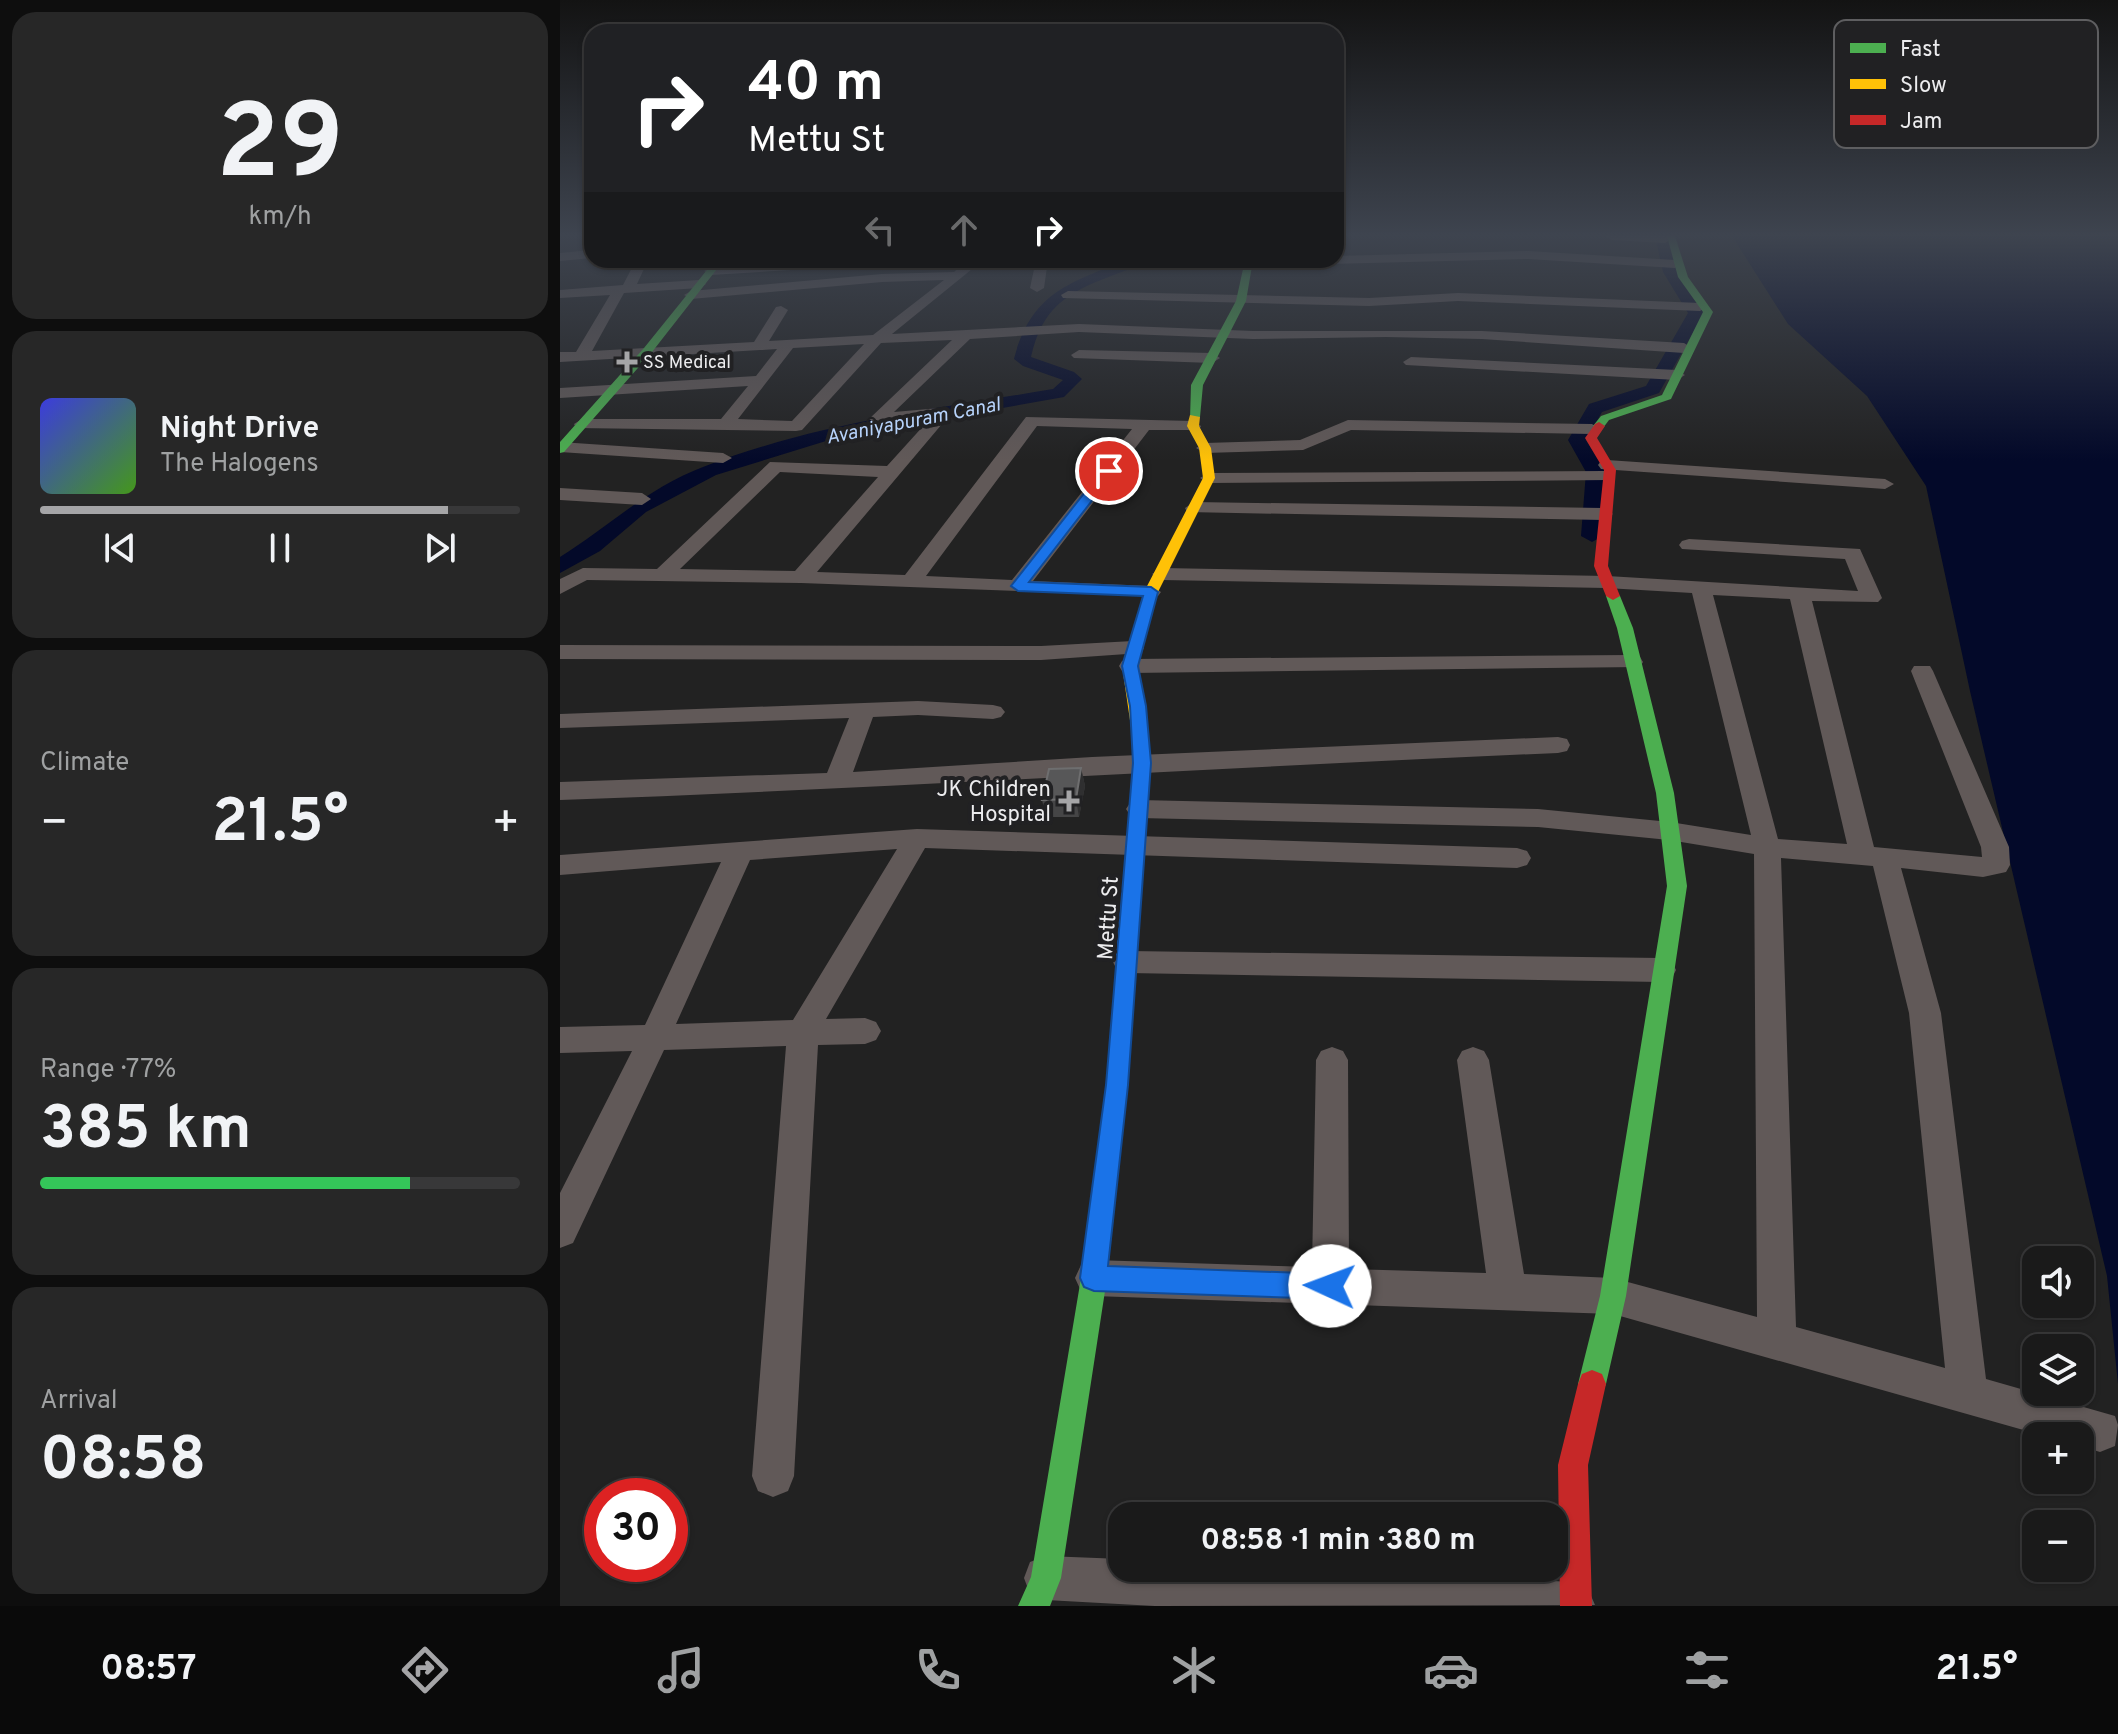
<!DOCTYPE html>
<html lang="en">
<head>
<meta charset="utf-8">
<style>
	:root { --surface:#1a1a1a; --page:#272727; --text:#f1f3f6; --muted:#9fa1a2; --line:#383839; --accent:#a5a5a7 }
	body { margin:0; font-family:Overpass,sans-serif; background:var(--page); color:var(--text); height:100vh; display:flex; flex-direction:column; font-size:30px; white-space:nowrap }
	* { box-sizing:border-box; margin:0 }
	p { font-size:26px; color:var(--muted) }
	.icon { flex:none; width:44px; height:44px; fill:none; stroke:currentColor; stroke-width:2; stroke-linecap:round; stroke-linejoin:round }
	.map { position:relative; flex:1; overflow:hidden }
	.sheet { display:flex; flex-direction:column; gap:12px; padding:12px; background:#0e0e0e; width:560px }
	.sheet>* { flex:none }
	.banner { position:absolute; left:24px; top:24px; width:760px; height:244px; border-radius:24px; box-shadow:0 2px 6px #0004,0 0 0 2px var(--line); background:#202124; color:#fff; overflow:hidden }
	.fabs { position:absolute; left:1462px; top:1246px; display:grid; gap:16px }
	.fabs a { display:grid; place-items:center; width:72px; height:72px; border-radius:16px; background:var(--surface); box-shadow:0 2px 6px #0004,0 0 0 2px var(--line); font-size:40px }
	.speed { position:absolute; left:24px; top:1478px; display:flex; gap:16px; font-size:40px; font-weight:700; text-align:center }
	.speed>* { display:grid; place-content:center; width:104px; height:104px; border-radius:50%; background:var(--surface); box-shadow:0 2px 6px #0004,0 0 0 2px var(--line); line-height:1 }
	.speed .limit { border:12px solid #d22; background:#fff; color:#111 }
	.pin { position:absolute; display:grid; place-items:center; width:68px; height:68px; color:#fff; margin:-34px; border:4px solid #fff; border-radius:50%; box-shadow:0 2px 8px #0007 }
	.me { position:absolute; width:88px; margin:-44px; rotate:272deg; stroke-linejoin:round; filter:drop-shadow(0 0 6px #0008) }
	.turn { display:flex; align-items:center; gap:28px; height:168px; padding:0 32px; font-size:36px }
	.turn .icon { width:104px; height:104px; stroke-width:2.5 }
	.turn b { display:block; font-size:56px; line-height:68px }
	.lanes { display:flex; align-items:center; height:76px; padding:0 32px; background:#0003; justify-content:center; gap:40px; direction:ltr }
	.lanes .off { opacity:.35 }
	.big { font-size:60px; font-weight:700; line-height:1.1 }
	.sheet .tile { flex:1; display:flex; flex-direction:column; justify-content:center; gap:12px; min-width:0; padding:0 28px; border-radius:24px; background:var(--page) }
	.sheet .dial { align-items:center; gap:0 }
	.dial b { font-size:104px; line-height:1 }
	.song { display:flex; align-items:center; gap:24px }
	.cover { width:96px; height:96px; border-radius:12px; background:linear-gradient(135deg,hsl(240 70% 55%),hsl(100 70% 35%)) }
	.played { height:8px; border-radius:4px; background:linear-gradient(90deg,var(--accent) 85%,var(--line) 85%) }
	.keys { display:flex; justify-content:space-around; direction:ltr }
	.heat { display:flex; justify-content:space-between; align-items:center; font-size:44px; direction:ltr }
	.charge { height:12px; border-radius:6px; background:linear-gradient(90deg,#34c759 77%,var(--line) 0) }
	.trip { position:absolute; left:548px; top:1502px; width:460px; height:80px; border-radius:24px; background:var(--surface); box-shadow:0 2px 6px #0004,0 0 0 2px var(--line); font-weight:700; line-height:80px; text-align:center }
	.dock { display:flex; height:128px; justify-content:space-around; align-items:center; background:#0a0a0a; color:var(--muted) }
	.dock .icon { width:56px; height:56px }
	.dock .active { color:var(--accent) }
	.dock b { font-size:36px; color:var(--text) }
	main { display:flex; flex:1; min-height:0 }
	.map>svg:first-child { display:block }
	.water { fill:#030929 }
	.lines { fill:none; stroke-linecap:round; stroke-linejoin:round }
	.canal { fill:#030929; fill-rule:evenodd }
	.street { fill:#615958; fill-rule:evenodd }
	.fast { fill:#4caf50; fill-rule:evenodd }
	.slow { fill:#ffc107; fill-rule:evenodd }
	.jam { fill:#c62828; fill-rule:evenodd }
	.wall { fill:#454546 }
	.shaded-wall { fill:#2f2f30 }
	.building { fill:#575758; stroke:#6e6e6f; stroke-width:2 }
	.route { fill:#1a73e8; stroke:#114b97; stroke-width:2 }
	.poi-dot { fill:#a5a5a7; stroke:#212123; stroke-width:3 }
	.labels { text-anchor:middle; stroke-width:8; stroke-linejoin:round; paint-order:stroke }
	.far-poi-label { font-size:18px; fill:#ececee; stroke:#212123; text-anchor:start }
	.far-water-label { font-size:20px; font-style:italic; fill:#b6d2fa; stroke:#212123 }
	.poi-label { font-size:22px; fill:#ececee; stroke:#212123; text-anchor:end }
	.street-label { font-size:22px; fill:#ececee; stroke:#212123 }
	.key { fill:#212123; stroke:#5e5e60; stroke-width:2 }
	.key-label { font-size:22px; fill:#ececee }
</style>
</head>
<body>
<main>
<section class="sheet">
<div class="tile dial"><b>29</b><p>km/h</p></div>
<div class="tile">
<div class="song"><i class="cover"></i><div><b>Night Drive</b><p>The Halogens</p></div></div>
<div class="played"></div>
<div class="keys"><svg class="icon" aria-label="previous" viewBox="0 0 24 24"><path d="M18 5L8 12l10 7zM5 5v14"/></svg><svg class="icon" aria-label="pause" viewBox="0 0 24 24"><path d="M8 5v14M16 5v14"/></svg><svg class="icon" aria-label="next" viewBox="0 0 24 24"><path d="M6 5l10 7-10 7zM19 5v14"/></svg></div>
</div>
<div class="tile"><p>Climate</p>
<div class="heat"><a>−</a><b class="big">21.5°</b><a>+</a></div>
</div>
<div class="tile"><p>Range · 77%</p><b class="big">385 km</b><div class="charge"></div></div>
<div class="tile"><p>Arrival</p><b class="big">08:58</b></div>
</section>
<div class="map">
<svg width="1558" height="1606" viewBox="0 0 1558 1606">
	<rect width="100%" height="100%" fill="#222"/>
	<!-- water -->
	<path class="water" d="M 1172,236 L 1558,236 L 1558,1384 L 1547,1276 L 1410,691 L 1366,486 L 1307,396 L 1228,324 Z"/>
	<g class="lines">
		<!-- canal -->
		<path class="canal" d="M 1095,236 L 1109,236 L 1117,272 L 1144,313 L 1099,393 L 1042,412 L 1026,440 L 1046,472 L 1043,536 L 1032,542 L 1021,536 L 1026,472 L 1008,440 L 1029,404 L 1086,386 L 1128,313 L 1103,272 Z
			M 567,260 L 586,260 C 577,268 563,271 551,276 C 506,293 482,308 471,357 L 514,372 L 522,379 L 504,397 L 279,437 L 156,475 L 86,512 L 40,551 L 0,573 L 0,557 C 48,527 89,487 143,467 C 255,423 376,409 493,389 L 503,380 L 463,366 L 454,359 C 471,293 509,283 567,260 Z"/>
		<!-- street -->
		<path class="street" d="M 1046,236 L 1108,236 L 1111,239 L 1105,243 L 1052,240 Z
			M 32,250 L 32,258 L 0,261 L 0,253 Z
			M 968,251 L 1115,260 L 1121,264 L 1115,268 L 968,259 L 689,266 L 683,262 L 776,260 L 776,256 Z
			M 76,260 L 88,260 L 77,284 L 139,280 L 146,284 L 139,288 L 64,293 L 32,351 L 194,342 L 216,307 L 221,306 L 228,310 L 209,341 L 313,335 L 384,280 L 322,282 L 131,299 L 124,295 L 131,291 L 322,274 L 394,272 L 403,264 L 403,260 L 415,260 L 417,265 L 332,334 L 519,324 L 693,331 L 922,331 L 1124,343 L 1132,348 L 1124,353 L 922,339 L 826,337 L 693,339 L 519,332 L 410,339 L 334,412 L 380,408 L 382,424 L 257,572 L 345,575 L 466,417 L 633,421 L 641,426 L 639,430 L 589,430 L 473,581 L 591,586 L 601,592 L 598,596 L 241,583 L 27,580 L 0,594 L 0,579 L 23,568 L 97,569 L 210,462 L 327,466 L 366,423 L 366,418 L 317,424 L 309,419 L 392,340 L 321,343 L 242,430 L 236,431 L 16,428 L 14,424 L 22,419 L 161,419 L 188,386 L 0,398 L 0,388 L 196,376 L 217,349 L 0,362 L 0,352 L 16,352 L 50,295 L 0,298 L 0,290 L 63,285 ZM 304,344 L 232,421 L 178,419 L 233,348 ZM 477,426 L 572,429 L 452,580 L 366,576 ZM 220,472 L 318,477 L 235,571 L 120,569 Z
			M 267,260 L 336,260 L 330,264 L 151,275 L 144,271 L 151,267 Z
			M 476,260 L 488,260 L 484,288 L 477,292 L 470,288 Z
			M 508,291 L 809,298 L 898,293 L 1140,303 L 1147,307 L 1140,311 L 898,301 L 809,306 L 503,298 L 501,295 Z
			M 519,350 L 652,353 L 660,358 L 652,363 L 514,358 L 511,355 Z
			M 851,357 L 1117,370 L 1125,375 L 1117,380 L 846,365 L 843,362 Z
			M 788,420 L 1032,424 L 1040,429 L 1032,434 L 791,430 L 743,450 L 645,453 L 636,448 L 645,443 L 740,440 Z
			M 0,442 L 163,453 L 172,458 L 163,463 L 0,452 Z
			M 1047,460 L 1325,479 L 1334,484 L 1325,489 L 1041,469 L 1038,465 L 1041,461 Z
			M 1044,471 L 1053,476 L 1050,480 L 649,483 L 640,478 L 649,473 Z
			M 0,488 L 82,493 L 91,499 L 82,505 L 0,500 Z
			M 634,502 L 1043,508 L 1053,514 L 1043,520 L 627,512 L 625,508 Z
			M 1129,539 L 1300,549 L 1322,598 L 1318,602 L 1252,601 L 1314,847 L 1422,857 L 1421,847 L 1351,671 L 1354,666 L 1370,666 L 1373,671 L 1449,847 L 1450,865 L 1446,872 L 1423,877 L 1341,868 L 1381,1013 L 1426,1379 L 1555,1416 L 1558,1425 L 1555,1446 L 1540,1452 L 1520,1446 L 1520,1436 L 1485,1436 L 1053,1314 L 534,1296 L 521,1291 L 515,1278 L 521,1265 L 534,1260 L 752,1267 L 756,1060 L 761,1051 L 772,1047 L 783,1051 L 788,1060 L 789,1269 L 926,1273 L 897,1060 L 902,1051 L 913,1047 L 924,1051 L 929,1060 L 964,1274 L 1053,1278 L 1197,1317 L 1194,854 L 1109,840 L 978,827 L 579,818 L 570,815 L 566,809 L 570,803 L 579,800 L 978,809 L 1110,822 L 1191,835 L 1132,593 L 1046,588 L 602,580 L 592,574 L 602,568 L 1047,576 L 1298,591 L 1285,559 L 1122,549 L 1119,545 L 1122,541 ZM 1153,595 L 1230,599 L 1287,844 L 1218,839 ZM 1221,858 L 1313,866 L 1349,1013 L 1385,1368 L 1236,1327 Z
			M 573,641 L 581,643 L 584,648 L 581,653 L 481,660 L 0,659 L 0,645 L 481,646 Z
			M 1072,655 L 1080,657 L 1083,662 L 1080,667 L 570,673 L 562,671 L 559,666 L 562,661 L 570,659 Z
			M 358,701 L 433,705 L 441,707 L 445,712 L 441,717 L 433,719 L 358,715 L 313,717 L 293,772 L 532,757 L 998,737 L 1007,739 L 1010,745 L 1007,751 L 998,753 C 665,767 333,788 0,800 L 0,782 L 267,773 L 289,718 L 0,728 L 0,714 Z
			M 357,829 L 957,848 L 967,851 L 971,858 L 967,865 L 957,868 L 365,848 L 266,1019 L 305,1018 L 316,1022 L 321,1031 L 316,1040 L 305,1044 L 258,1045 L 234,1476 L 228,1491 L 213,1497 L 198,1491 L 192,1476 L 226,1046 L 104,1050 L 13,1243 L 0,1248 L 0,1193 L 72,1051 L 0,1053 L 0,1027 L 85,1025 L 161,862 L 0,875 L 0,855 ZM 337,849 L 233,1020 L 116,1024 L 190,860 Z
			M 568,951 L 1101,958 L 1112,962 L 1116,970 L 1112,978 L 1101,982 L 568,973 L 557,970 L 553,962 L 557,954 Z
			M 486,1556 L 562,1559 L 562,1568 L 730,1568 L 1012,1582 L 1028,1589 L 1035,1605 L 595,1606 L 486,1600 L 470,1594 L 464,1578 L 470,1562 Z"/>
		<!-- fast -->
		<path class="fast" d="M 1107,236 L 1115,236 L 1128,277 L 1153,312 L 1111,399 L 1049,420 L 1043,428 L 1035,428 L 1033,426 L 1041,416 L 1102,395 L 1143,312 L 1118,277 Z
			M 155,260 L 164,260 L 92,352 L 4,452 L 0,453 L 0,442 L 84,348 Z
			M 685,260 L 693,260 L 686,301 L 643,385 L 640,417 L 630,419 L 631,385 L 676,301 Z
			M 1053,592 L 1060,596 L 1073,628 L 1114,793 L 1127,886 L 1066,1296 L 1046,1384 L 1042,1394 L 1032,1398 L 1022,1394 L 1018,1384 L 1040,1296 L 1107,886 L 1096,793 L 1057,628 L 1046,596 Z
			M 580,729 L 588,734 L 591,763 L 568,1085 L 547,1278 L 501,1578 L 490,1606 L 458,1606 L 471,1577 L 521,1278 L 546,1085 L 573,763 L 572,734 Z"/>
		<!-- slow -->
		<path class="slow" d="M 630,415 L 640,417 L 639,426 L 651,448 L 655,478 L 598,592 L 578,666 L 588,734 L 580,739 L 572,734 L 562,666 L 584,592 L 643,478 L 639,448 L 627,426 Z"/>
		<!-- jam -->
		<path class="jam" d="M 1039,422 L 1045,426 L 1037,438 L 1056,470 L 1048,566 L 1060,596 L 1053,600 L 1046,596 L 1034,566 L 1044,470 L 1025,438 L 1035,424 Z
			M 1032,1370 L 1042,1374 L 1046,1384 L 1028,1465 L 1032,1606 L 1000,1606 L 998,1465 L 1018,1384 L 1022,1374 Z"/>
	</g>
	<!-- wall -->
	<path class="wall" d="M 521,768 L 525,786 L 519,817 L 486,817 L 482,800 Z"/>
	<!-- shaded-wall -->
	<path class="shaded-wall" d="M 521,768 L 525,786 L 519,817 L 516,799 Z"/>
	<!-- building -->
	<path class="building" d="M 521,768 L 516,799 L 482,800 L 489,769 Z"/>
	<!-- sky -->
	<linearGradient id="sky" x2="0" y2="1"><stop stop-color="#131313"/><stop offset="0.51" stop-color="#3e444f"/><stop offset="1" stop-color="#3e444f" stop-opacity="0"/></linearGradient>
	<rect width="1558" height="461" fill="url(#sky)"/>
	<!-- route -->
	<path class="route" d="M 544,468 L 555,471 L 469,582 L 591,587 L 598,592 L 578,666 L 586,706 L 591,763 L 568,1085 L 548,1266 L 770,1274 L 779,1277 L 783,1286 L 779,1295 L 770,1299 L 534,1291 L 524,1287 L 520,1278 L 546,1085 L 573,763 L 570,706 L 562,666 L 583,596 L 458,591 L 451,586 Z"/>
	<!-- markers -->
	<g class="poi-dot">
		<path d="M63 350h8v8h8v8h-8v8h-8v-8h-8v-8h8z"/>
		<path d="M505 789h8v8h8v8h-8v8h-8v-8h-8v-8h8z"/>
	</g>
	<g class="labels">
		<!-- far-poi labels -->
		<g class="far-poi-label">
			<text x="83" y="368">SS Medical</text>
		</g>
		<!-- far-water labels -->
		<g class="far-water-label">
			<text transform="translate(353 420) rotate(-11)" y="7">Avaniyapuram Canal</text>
		</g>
		<!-- poi labels -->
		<g class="poi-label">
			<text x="491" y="796">JK Children<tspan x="491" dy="25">Hospital</tspan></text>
		</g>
		<!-- street labels -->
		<g class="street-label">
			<text transform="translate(547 918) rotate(-86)" y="8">Mettu St</text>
		</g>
	</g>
	<!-- legend -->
	<rect x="1274" y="20" width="264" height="128" rx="12" class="key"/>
	<rect x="1290" y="43" width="36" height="10" fill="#4caf50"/>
	<rect x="1290" y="79" width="36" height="10" fill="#ffc107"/>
	<rect x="1290" y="115" width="36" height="10" fill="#c62828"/>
	<g class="key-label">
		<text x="1340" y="56">Fast</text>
		<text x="1340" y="92">Slow</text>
		<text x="1340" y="128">Jam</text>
	</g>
</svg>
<div class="fabs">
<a><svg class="icon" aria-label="sound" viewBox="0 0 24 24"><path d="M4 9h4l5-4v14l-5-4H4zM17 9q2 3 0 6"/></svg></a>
<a><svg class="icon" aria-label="layers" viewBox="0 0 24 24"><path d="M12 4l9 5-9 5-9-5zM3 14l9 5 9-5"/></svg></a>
<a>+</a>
<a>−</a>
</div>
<div class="speed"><div class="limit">30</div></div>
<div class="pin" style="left:549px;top:471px;background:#d93025"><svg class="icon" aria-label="arrive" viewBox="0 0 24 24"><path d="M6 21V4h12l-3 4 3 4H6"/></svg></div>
<svg class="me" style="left:770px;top:1286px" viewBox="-20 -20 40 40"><circle r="19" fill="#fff"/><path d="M0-13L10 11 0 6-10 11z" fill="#1a73e8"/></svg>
<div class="trip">08:58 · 1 min · 380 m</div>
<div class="banner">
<div class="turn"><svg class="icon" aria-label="right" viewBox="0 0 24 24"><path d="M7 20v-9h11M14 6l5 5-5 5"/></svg><div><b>40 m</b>Mettu St</div></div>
<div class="lanes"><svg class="icon off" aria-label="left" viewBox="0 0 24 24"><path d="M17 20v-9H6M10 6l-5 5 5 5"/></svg><svg class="icon off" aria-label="ahead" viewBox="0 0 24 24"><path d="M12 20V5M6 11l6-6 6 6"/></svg><svg class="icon" aria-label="right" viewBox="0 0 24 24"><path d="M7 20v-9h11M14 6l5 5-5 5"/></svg></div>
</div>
</div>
</main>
<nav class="dock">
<b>08:57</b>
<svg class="icon active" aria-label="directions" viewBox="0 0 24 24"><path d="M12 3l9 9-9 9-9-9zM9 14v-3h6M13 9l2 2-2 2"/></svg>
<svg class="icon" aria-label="music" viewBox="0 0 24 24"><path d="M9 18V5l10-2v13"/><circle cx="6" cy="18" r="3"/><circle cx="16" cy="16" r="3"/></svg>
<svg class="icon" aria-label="phone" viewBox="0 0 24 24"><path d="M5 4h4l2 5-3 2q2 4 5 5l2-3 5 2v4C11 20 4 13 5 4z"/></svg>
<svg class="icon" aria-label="climate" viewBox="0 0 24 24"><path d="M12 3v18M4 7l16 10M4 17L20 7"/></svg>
<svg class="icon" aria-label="car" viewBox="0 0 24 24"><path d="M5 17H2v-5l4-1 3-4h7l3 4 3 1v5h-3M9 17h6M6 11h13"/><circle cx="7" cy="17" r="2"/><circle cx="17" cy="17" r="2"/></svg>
<svg class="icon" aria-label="filters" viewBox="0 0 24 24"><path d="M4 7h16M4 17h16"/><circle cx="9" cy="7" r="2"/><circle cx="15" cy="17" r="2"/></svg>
<b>21.5°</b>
</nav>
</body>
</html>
